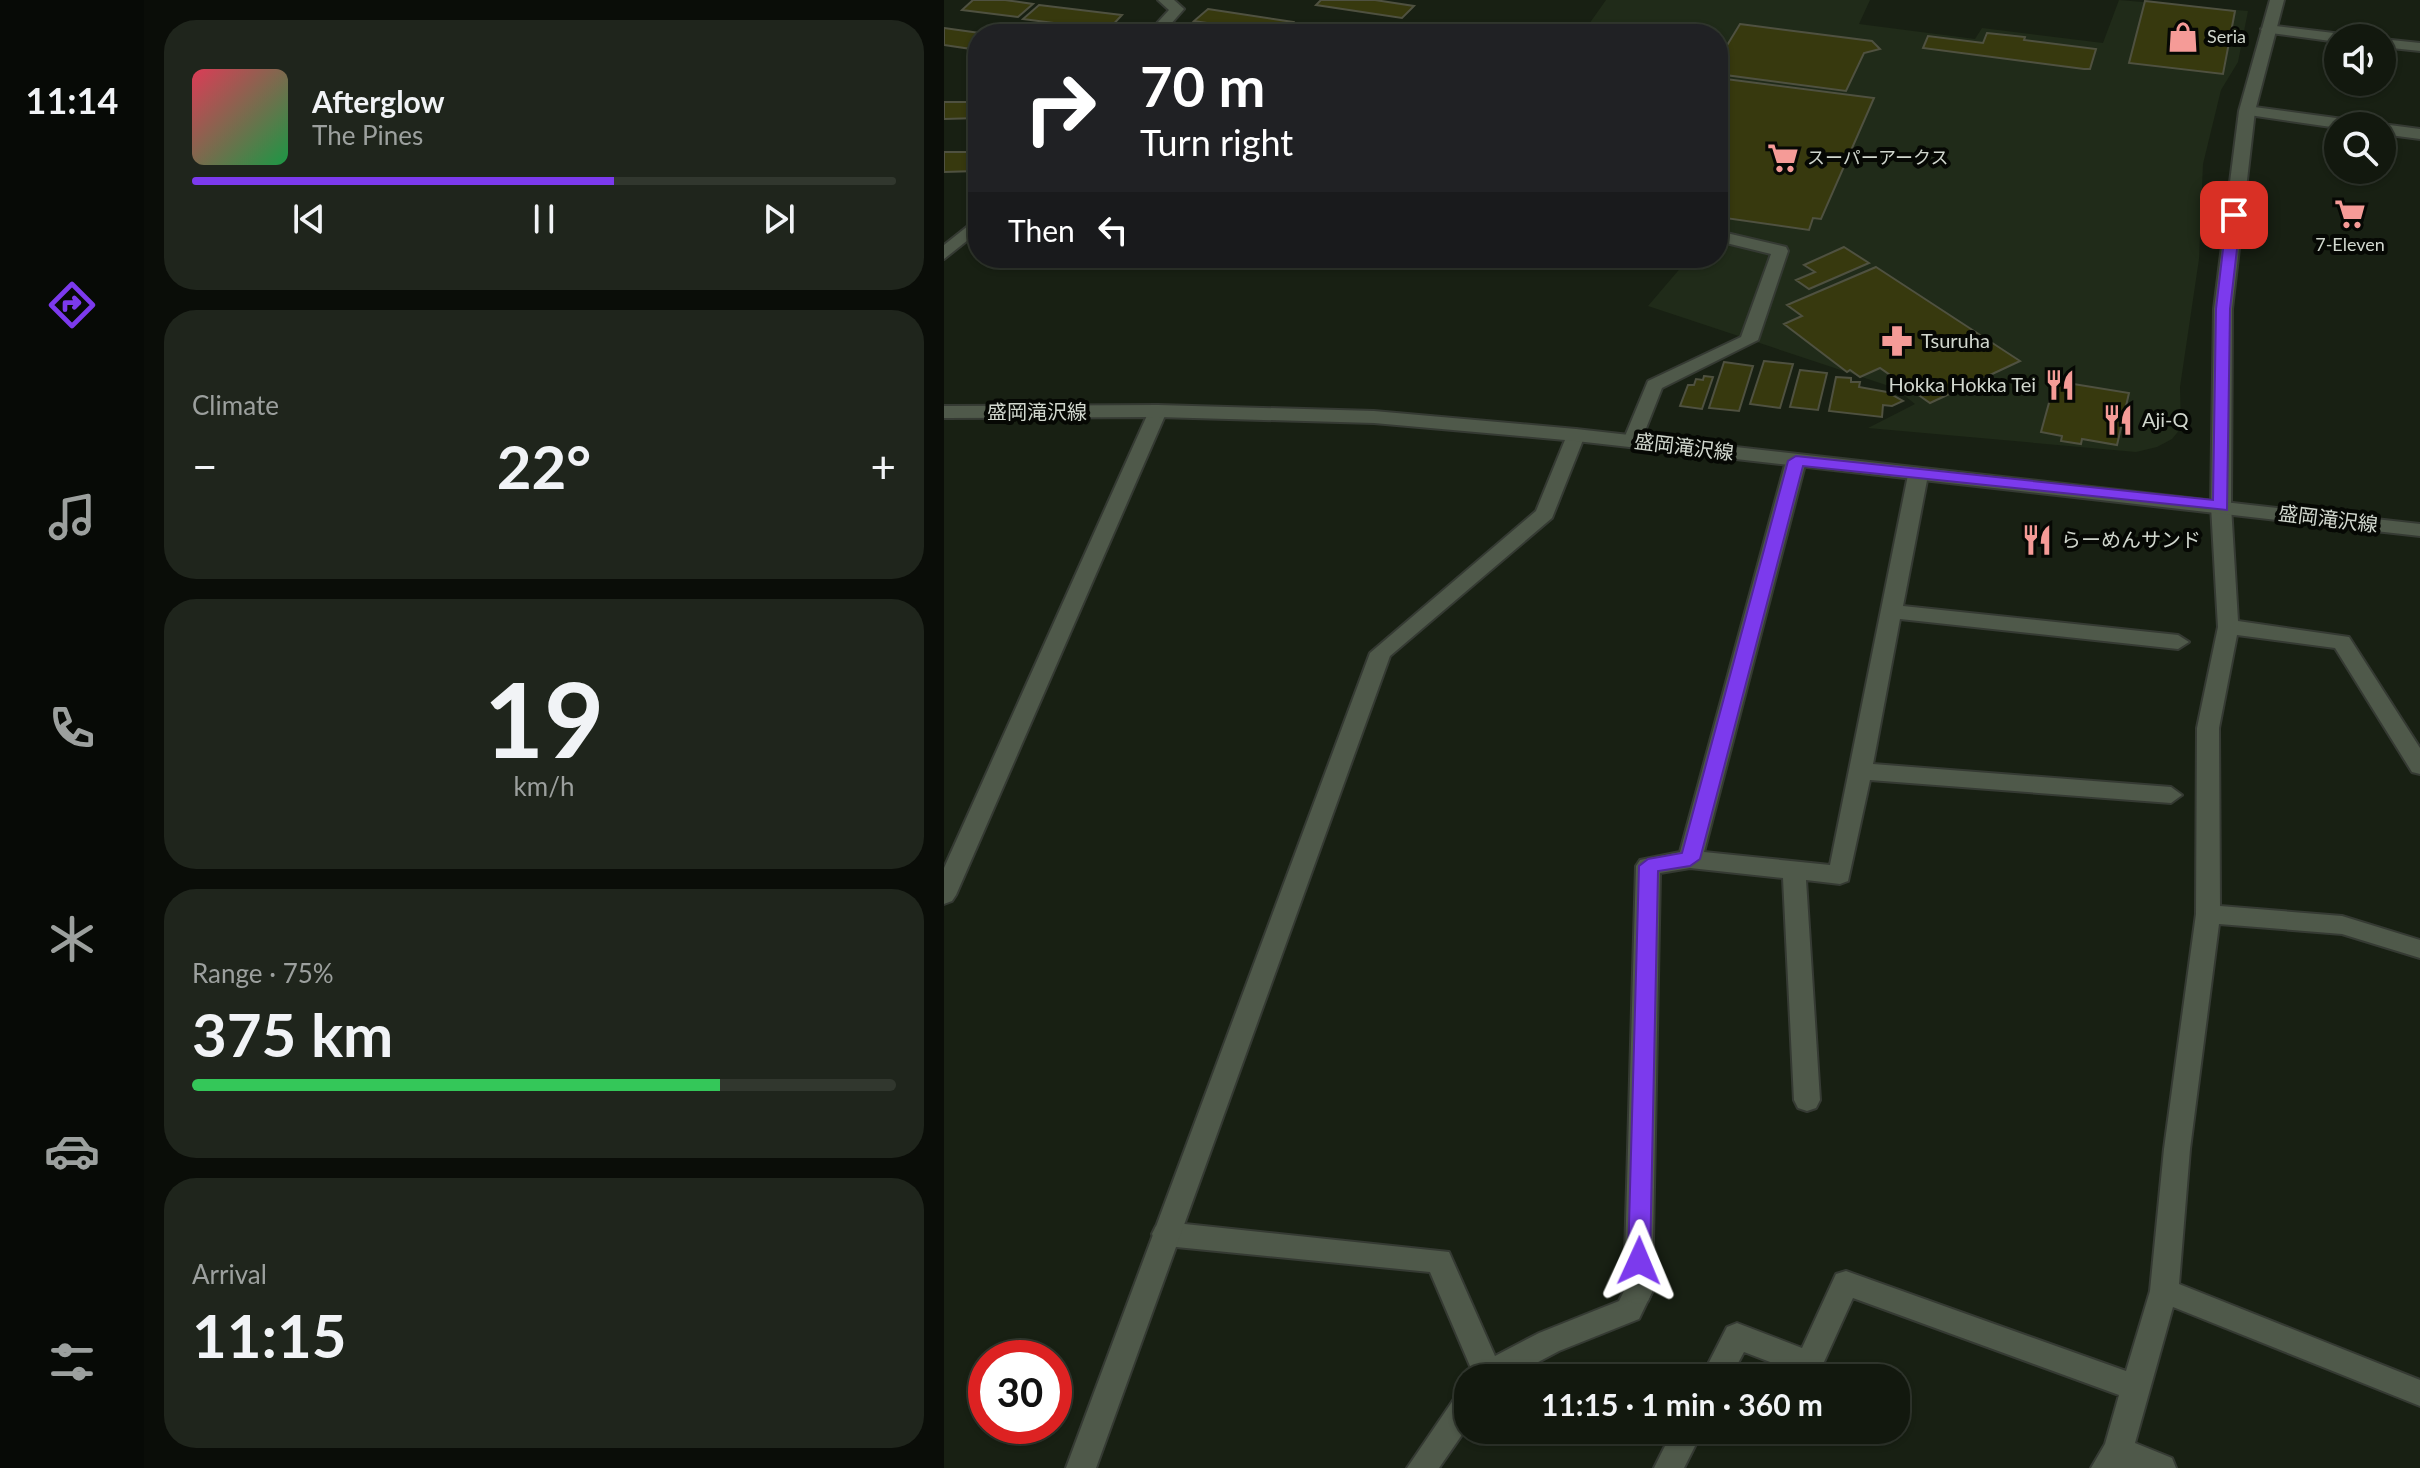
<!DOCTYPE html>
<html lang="en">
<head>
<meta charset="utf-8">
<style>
	:root { --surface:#12180e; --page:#1f251c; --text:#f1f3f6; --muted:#9ca09e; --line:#31372e; --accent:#7c3aed }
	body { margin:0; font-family:Lato,"Noto Sans JP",sans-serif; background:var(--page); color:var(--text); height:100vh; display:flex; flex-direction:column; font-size:30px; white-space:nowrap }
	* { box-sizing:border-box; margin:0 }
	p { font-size:26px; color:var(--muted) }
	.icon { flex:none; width:44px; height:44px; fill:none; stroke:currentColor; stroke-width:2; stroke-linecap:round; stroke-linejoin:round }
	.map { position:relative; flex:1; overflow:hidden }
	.sheet { display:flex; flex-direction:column; gap:20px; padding:20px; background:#0a0d08; width:800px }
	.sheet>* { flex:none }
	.guide { position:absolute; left:24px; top:24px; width:760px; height:244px; border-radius:32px; box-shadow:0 2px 6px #0004,0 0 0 2px var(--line); background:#202124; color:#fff; overflow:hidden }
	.controls { position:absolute; left:1380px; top:24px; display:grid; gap:16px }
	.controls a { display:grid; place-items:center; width:72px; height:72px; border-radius:50%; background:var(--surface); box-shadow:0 2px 6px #0004,0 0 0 2px var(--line); font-size:40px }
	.speed { position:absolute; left:24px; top:1340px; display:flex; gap:16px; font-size:40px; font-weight:700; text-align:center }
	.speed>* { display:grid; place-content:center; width:104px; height:104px; border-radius:50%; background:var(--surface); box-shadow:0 2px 6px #0004,0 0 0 2px var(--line); line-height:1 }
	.speed .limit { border:12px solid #d22; background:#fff; color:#111 }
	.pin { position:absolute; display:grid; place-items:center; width:68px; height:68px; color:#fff; margin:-34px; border-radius:16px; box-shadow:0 4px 12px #0006 }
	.me { position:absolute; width:88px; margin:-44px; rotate:1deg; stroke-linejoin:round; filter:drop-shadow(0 0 6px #0008) }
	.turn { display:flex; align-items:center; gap:28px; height:168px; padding:0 40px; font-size:36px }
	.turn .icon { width:104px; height:104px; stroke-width:2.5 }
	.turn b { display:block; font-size:56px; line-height:68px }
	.then { display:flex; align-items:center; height:76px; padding:0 40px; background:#0003; gap:16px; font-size:30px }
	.big { font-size:60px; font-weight:700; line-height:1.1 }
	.sheet .widget { flex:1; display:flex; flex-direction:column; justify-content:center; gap:12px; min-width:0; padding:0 28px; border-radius:32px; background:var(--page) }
	.sheet .dial { align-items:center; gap:0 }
	.dial b { font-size:104px; line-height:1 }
	.song { display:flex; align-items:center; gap:24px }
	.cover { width:96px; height:96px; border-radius:12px; background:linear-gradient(135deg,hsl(350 70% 55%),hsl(140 70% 35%)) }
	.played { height:8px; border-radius:4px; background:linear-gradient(90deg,var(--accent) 60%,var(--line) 60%) }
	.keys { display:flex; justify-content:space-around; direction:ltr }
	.heat { display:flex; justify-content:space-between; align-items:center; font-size:44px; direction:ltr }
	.charge { height:12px; border-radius:6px; background:linear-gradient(90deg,#34c759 75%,var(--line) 0) }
	.trip { position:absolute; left:510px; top:1364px; width:456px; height:80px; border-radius:32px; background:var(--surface); box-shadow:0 2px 6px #0004,0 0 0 2px var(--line); font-weight:700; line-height:80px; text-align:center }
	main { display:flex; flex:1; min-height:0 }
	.dock { display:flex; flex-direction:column; width:144px; justify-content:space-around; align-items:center; background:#070a06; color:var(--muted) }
	.dock .icon { width:56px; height:56px }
	.dock .current { color:var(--accent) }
	.dock b { font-size:36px; color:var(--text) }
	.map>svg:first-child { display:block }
	.built { fill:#202b19 }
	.building { fill:#37390e; stroke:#4f5140; stroke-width:2 }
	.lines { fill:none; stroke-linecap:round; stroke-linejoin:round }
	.service-casing { stroke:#353a33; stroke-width:4 }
	.minor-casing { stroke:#353a33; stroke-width:4 }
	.tertiary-casing { stroke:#353a33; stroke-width:4 }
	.secondary-casing { stroke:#353a33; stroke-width:4 }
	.service { fill:#4f594a; fill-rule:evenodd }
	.minor { fill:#4f594a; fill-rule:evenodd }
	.tertiary { fill:#4f594a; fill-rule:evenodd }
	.secondary { fill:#4f594a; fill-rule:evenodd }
	.route { fill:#7c3aed; stroke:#51269a; stroke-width:2 }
	.labels { text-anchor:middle; stroke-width:8; stroke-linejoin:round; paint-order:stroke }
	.far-poi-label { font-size:18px; fill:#d1d7ce; stroke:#060804; text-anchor:start }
	.poi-label { font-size:20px; fill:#d1d7ce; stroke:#060804; text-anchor:start }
	.street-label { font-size:20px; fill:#d1d7ce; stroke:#060804 }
</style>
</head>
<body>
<main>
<nav class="dock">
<b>11:14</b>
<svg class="icon current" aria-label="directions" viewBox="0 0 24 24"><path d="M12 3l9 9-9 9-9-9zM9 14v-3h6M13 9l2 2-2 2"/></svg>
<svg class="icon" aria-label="music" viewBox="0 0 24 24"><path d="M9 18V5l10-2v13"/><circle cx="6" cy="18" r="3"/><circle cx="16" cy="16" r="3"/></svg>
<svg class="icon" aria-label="phone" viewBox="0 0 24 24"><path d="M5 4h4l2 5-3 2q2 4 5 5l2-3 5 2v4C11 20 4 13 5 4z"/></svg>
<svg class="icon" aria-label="climate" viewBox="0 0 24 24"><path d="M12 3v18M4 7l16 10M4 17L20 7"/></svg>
<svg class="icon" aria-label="car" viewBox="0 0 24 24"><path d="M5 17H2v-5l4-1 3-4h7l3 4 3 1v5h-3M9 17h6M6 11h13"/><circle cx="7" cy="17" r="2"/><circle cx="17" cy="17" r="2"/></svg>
<svg class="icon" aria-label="filters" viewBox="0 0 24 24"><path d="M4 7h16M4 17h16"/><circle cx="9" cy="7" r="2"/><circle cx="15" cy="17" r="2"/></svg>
</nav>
<section class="sheet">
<div class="widget">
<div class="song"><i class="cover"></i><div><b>Afterglow</b><p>The Pines</p></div></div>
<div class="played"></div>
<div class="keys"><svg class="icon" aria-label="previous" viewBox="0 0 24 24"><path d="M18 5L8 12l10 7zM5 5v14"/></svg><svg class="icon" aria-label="pause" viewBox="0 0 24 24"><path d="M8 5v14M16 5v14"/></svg><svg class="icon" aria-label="next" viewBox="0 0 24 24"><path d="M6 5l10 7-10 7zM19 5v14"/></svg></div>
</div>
<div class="widget"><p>Climate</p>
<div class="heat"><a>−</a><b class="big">22°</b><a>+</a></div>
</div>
<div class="widget dial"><b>19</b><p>km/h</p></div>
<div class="widget"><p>Range · 75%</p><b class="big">375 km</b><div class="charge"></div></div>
<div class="widget"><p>Arrival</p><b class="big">11:15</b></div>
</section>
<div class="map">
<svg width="1476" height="1468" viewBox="0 0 1476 1468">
	<rect width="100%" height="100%" fill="#182013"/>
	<!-- built -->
	<path class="built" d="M 662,0 L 926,0 L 915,24 L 1031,39 L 1038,28 L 1159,43 L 1175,0 L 1304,11 L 1294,62 L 1277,90 L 1259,164 L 1255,259 L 1236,387 L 1237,428 L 1228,439 L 1213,447 L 1192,452 L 924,428 L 971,404 L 951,388 L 704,306 L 745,258 L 774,258 L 774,34 L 638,34 Z"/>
	<!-- building -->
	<path class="building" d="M 29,0 L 61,0 L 89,4 L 74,17 L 18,10 Z
		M 377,0 L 431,0 L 470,6 L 458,18 L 372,5 Z
		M 1201,1 L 1291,11 L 1279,74 L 1185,63 Z
		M 95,5 L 178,15 L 164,30 L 79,19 Z
		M 264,9 L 349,22 L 335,34 L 250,21 Z
		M 356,24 L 424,34 L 345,34 Z
		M 796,24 L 928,41 L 936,49 L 920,53 L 902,91 L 774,74 L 774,46 L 782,47 Z
		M 0,28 L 43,34 L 34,34 L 34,50 L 0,45 Z
		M 1043,33 L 1081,37 L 1080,40 L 1152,49 L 1146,69 L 1140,69 L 979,48 L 984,36 L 1039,43 Z
		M 774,78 L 930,98 L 877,219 L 869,218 L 865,230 L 774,217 Z
		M 0,102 L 34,102 L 34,118 L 0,119 Z
		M 0,152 L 34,152 L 32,171 L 0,172 Z
		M 900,247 L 925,263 L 865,289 L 852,280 L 871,272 L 860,265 Z
		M 932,267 L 1076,361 L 986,403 L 936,368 L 916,377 L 906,370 L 903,372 L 840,324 L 858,316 L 843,305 Z
		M 820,361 L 849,364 L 836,408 L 806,404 Z
		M 780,362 L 809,366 L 795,411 L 765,408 Z
		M 856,370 L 883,373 L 874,410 L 846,407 Z
		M 760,376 L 769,377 L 758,409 L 736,406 L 744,385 L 750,385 L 752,379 L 759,380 Z
		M 892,377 L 907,378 L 907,382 L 916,382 L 915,387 L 943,392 L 959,401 L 948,406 L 939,405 L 938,417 L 885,411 Z
		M 1111,381 L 1185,393 L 1173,445 L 1138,439 L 1137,444 L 1117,441 L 1118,436 L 1097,432 Z"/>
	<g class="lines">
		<defs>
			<path id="service" d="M 774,231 L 842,247 L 844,251 L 814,340 L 718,388 L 697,441 L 695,445 L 681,445 L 679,441 L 704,381 L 797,337 L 827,254 L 774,241 Z
				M 222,1222 L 505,1252 L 551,1356 L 595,1333 L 675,1301 L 684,1283 L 694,1280 L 704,1283 L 708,1292 L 695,1319 L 615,1351 L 564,1378 L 527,1378 L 529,1373 L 486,1272 L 222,1246 L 212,1242 L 208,1234 L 212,1226 Z
				M 524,1389 L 524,1426 L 495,1468 L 463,1468 L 514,1393 Z"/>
			<path id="minor" d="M 214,0 L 230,0 L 240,9 L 218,34 L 203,34 L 225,10 Z
				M 1324,25 L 1398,34 L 1405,38 L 1394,38 L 1394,42 L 1319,32 L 1317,29 Z
				M 1438,39 L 1476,43 L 1476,51 L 1438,47 Z
				M 1303,106 L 1414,121 L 1422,126 L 1394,128 L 1298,114 L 1298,108 Z
				M 1438,124 L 1476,129 L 1476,139 L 1438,134 L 1438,126 L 1432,126 Z
				M 34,218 L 34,232 L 0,259 L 0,245 Z
				M 214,405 L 223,411 L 12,895 L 8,901 L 0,904 L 0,868 L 205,411 Z
				M 632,429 L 641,435 L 608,518 L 446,656 L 152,1468 L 122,1468 L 426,653 L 592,511 L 623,435 Z
				M 852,455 L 862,461 L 760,852 L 886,865 L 964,475 L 974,469 L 984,475 L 959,606 L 1234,635 L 1245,642 L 1234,649 L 956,619 L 929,764 L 1227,787 L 1238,795 L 1227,803 L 926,780 L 904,881 L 896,884 L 862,880 L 876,1100 L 872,1108 L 863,1111 L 854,1108 L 850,1100 L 839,878 L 746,868 L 716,873 L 708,1292 L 704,1301 L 694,1304 L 684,1301 L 680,1292 L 692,866 L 696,860 L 736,852 L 842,461 Z
				M 1277,500 L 1287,506 L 1294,621 L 1405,637 L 1476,748 L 1476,774 L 1468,772 L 1391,648 L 1293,635 L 1275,728 L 1276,906 L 1398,916 L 1476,940 L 1476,958 L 1398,934 L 1275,924 L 1246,1149 L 1235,1284 L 1476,1380 L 1476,1406 L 1229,1307 L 1191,1443 L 1228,1458 L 1232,1468 L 1147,1468 L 1161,1444 L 1175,1395 L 909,1298 L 875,1373 L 865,1377 L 800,1352 L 786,1378 L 757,1378 L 783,1327 L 793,1323 L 858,1348 L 892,1274 L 902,1271 L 1182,1371 L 1206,1291 L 1220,1149 L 1252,914 L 1253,728 L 1274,627 L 1267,506 Z
				M 729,1430 L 759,1430 L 740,1468 L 710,1468 Z"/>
			<path id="tertiary" d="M 1326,0 L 1340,0 L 1311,111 L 1288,309 L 1287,506 L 1277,512 L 1267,506 L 1270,309 L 1295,111 Z"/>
			<path id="secondary" d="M 214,405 L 430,411 L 632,429 L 1476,524 L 1476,536 L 632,441 L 430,423 L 214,417 L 0,418 L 0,406 Z"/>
		</defs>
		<!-- service casing -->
		<use href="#service" class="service-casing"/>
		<!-- minor casing -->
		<use href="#minor" class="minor-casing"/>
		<!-- tertiary casing -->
		<use href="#tertiary" class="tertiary-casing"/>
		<!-- secondary casing -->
		<use href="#secondary" class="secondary-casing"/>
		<!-- service -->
		<use href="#service" class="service"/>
		<!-- minor -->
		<use href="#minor" class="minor"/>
		<!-- tertiary -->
		<use href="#tertiary" class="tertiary"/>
		<!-- secondary -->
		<use href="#secondary" class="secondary"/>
	</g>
	<!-- route -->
	<path class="route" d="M 1290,211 L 1297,215 L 1286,309 L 1283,510 L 859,466 L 756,859 L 746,866 L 714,871 L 706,1261 L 703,1268 L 695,1271 L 687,1268 L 684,1261 L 695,866 L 704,859 L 738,853 L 844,461 L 852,456 L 1269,500 L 1272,309 L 1283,215 Z"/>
	<!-- icons -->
	<defs>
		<symbol id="shop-bare" viewBox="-9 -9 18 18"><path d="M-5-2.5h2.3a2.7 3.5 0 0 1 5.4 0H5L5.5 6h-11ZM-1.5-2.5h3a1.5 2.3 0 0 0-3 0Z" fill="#f59b97" stroke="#060804" stroke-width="2.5" paint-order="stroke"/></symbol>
		<symbol id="supermarket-bare" viewBox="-9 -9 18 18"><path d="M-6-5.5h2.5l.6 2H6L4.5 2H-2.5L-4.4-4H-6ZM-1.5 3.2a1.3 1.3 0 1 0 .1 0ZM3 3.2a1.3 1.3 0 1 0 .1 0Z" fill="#f59b97" stroke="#060804" stroke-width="2.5" paint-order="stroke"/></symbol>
		<symbol id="pharmacy-bare" viewBox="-9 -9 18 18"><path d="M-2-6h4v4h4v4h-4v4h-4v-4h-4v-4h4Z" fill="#f59b97" stroke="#060804" stroke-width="2.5" paint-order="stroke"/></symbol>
		<symbol id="restaurant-bare" viewBox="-9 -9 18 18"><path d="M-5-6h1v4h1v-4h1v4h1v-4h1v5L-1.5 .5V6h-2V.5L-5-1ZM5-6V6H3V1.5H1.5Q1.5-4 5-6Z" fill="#f59b97" stroke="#060804" stroke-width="2.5" paint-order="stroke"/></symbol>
	</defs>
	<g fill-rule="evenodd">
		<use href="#shop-bare" x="1217" y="15" width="44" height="44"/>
		<use href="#supermarket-bare" x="817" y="136" width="44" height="44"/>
		<use href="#supermarket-bare" x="1384" y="192" width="44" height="44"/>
		<use href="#pharmacy-bare" x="931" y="319" width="44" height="44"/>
		<use href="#restaurant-bare" x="1094" y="363" width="44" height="44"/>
		<use href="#restaurant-bare" x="1152" y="398" width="44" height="44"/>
		<use href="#restaurant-bare" x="1071" y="518" width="44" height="44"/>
	</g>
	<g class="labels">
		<!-- far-poi labels -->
		<g class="far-poi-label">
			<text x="1263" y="43">Seria</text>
			<text x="863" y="164">スーパーアークス</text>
			<text x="1406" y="251" text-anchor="middle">7-Eleven</text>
		</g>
		<!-- poi labels -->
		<g class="poi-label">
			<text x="977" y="348">Tsuruha</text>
			<text x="1092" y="392" text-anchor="end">Hokka Hokka Tei</text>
			<text x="1198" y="427">Aji-Q</text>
			<text x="1117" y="547">らーめんサンド</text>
		</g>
		<!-- street labels -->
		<g class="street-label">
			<text x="93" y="419">盛岡滝沢線</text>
			<text transform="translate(740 447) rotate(7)" y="7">盛岡滝沢線</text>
			<text transform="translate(1384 519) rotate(7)" y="7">盛岡滝沢線</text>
		</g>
	</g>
</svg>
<div class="controls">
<a><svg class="icon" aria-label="sound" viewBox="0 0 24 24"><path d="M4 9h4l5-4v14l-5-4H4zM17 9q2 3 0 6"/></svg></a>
<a><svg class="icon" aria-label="search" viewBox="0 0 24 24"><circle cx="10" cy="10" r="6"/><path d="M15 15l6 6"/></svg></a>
</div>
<div class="speed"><div class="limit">30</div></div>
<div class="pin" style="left:1290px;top:215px;background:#d93025"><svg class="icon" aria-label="arrive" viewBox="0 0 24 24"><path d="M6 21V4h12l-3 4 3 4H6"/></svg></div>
<svg class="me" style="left:695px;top:1261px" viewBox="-20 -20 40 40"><path d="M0-17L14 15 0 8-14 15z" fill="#7c3aed" stroke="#fff" stroke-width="4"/></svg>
<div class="trip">11:15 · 1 min · 360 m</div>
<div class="guide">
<div class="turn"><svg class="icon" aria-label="right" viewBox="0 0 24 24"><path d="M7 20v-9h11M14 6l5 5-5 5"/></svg><div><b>70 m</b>Turn right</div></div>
<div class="then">Then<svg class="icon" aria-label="left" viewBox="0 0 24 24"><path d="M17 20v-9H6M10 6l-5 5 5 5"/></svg></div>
</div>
</div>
</main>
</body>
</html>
